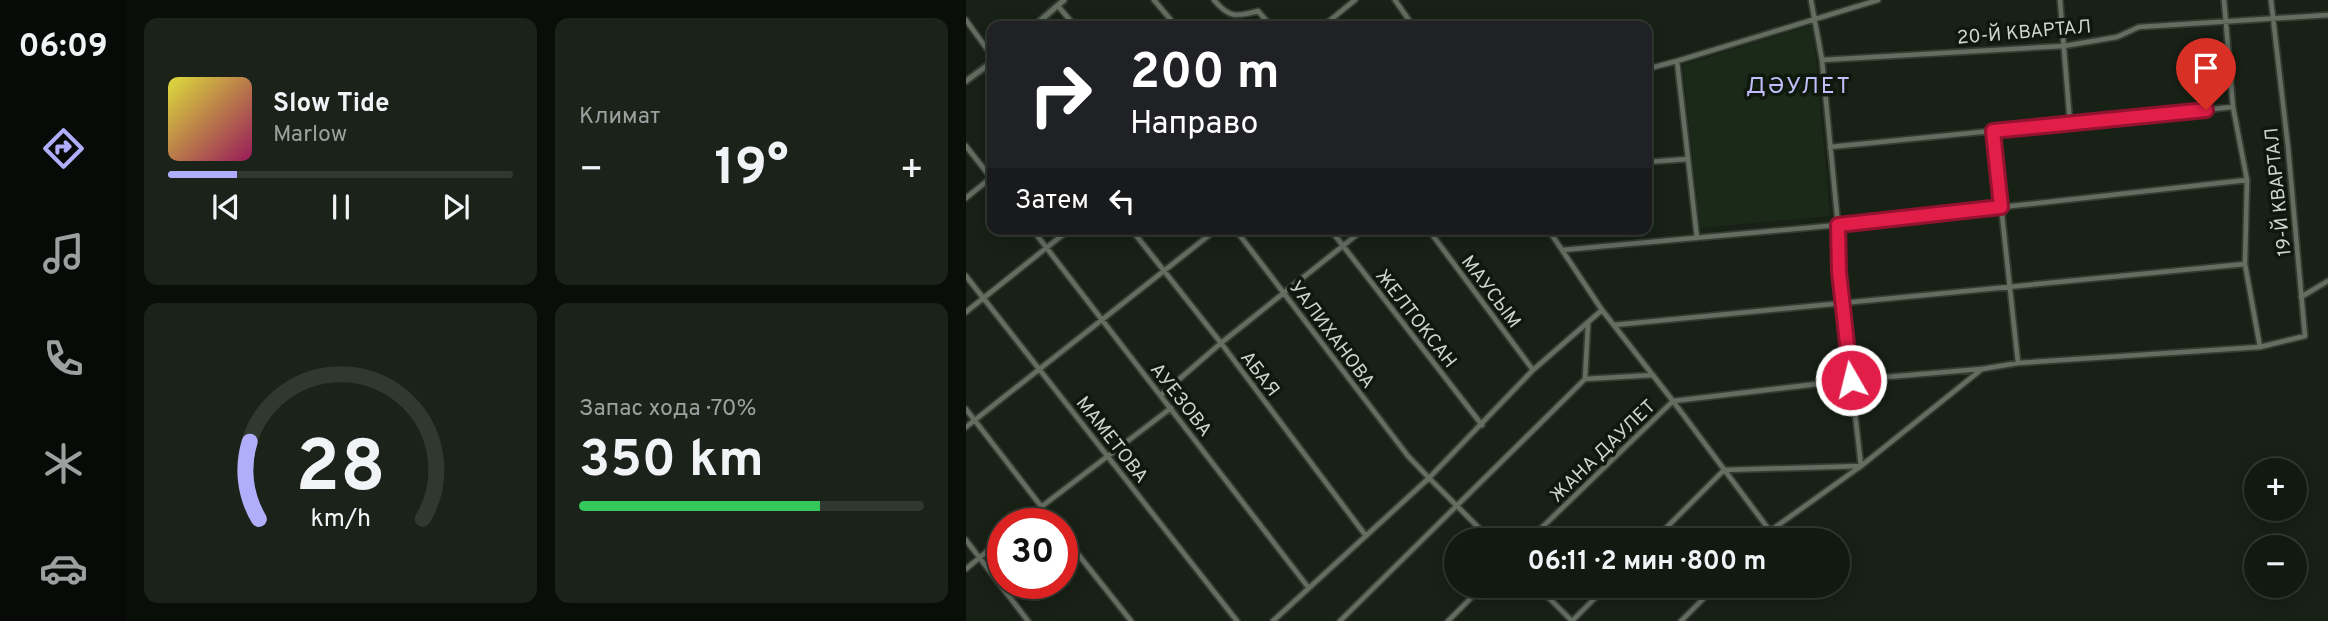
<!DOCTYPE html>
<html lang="ru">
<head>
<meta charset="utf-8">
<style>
	:root { --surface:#121910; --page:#1b2219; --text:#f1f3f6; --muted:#9ca09f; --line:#313830; --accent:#b0aefa }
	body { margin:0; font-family:Overpass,sans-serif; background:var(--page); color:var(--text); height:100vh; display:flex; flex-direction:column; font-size:26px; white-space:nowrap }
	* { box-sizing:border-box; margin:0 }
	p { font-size:23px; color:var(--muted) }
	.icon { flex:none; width:38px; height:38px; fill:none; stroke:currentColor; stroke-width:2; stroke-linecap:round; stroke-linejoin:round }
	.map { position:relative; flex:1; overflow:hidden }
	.details { display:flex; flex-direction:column; gap:18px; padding:18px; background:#0a0e09; width:840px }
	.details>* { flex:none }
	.hud { position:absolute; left:21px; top:21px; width:665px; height:214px; border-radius:14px; box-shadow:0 4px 18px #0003,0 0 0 2px var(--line); background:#202124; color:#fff; overflow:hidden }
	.fabs { position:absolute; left:1278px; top:458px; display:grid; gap:14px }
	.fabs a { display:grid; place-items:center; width:63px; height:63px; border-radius:50%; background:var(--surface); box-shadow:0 4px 18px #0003,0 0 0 2px var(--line); font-size:35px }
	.speed { position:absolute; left:21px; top:508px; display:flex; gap:14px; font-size:35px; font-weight:700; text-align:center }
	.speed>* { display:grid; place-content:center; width:91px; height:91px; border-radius:50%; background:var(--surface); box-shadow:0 4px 18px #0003,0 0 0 2px var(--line); line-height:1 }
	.speed .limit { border:10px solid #d22; background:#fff; color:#111 }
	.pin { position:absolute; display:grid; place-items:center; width:60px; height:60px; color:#fff; margin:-72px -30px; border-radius:50% 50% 50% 0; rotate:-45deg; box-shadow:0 0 7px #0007 }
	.pin .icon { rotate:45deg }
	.me { position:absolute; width:77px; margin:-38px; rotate:352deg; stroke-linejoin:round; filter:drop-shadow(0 0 5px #0008) }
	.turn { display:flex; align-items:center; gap:24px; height:147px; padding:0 28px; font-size:32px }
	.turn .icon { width:91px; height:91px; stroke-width:2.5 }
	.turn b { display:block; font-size:49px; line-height:60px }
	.then { display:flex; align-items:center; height:66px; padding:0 28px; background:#0003; gap:14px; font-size:26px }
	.big { font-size:52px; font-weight:700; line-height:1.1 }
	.details .card { flex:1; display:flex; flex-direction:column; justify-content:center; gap:10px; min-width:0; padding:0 24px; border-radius:14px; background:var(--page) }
	.details .dial { align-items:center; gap:0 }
	.dial svg { height:182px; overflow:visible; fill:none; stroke:var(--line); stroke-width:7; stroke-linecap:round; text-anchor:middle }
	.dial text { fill:var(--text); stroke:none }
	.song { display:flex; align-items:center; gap:21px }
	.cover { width:84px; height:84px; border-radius:10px; background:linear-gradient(135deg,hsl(60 70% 55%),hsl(330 70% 35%)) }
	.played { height:7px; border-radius:4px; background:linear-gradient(90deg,var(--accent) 20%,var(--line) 20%) }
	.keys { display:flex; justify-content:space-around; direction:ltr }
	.heat { display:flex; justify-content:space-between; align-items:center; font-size:38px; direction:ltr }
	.charge { height:10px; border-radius:5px; background:linear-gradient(90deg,#34c759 70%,var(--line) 0) }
	.details .tiles { flex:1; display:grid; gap:18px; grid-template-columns:repeat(2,1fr) }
	.trip { position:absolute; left:478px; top:528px; width:406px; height:70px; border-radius:35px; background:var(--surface); box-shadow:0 4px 18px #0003,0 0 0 2px var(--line); font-weight:700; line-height:70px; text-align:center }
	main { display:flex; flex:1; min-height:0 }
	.menu { display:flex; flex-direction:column; width:126px; justify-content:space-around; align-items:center; background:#070a06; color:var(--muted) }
	.menu .icon { width:49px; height:49px }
	.menu .current { color:var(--accent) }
	.menu b { font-size:32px; color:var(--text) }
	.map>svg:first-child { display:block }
	.built { fill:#1b2919 }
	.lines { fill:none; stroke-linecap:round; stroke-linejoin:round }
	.minor-casing { stroke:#343b33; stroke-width:8 }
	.tertiary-casing { stroke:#343b33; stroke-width:9 }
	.minor { stroke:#636e61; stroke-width:4.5 }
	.tertiary { stroke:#636e61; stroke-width:5 }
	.route-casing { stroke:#92132f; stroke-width:18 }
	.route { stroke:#e11d48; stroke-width:12 }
	.labels { text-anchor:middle; stroke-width:7; stroke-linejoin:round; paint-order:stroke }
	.street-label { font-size:19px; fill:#ced5cd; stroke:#0f180d }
	.quarter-label { font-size:23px; letter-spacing:2px; fill:#c0bff9; stroke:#0f180d }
</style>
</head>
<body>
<main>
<nav class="menu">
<b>06:09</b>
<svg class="icon current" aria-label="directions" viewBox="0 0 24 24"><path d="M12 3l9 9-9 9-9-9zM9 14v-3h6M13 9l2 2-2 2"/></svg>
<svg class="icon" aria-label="music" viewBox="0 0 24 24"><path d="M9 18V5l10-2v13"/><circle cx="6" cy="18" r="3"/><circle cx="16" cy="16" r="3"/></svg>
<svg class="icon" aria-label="phone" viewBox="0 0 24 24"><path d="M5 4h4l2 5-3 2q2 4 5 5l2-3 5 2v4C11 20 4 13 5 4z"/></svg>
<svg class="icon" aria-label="climate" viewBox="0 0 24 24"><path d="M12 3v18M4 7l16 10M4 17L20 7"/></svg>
<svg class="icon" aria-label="car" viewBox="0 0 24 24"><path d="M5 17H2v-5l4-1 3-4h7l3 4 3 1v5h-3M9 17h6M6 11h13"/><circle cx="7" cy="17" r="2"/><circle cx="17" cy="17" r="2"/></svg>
</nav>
<section class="details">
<div class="tiles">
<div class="card">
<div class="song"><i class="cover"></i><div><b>Slow Tide</b><p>Marlow</p></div></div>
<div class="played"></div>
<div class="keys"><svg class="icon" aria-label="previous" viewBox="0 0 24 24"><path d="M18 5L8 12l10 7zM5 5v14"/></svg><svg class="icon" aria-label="pause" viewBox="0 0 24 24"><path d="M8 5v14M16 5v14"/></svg><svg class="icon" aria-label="next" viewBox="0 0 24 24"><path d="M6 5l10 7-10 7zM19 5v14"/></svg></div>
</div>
<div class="card"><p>Климат</p>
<div class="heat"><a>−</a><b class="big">19°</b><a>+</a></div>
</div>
<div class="card dial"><svg viewBox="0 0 100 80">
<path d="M14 69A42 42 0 1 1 86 69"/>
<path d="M14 69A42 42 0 0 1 10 35" stroke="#b0aefa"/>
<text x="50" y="56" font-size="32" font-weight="700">28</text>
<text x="50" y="72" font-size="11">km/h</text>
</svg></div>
<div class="card"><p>Запас хода · 70%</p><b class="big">350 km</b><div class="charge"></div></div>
</div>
</section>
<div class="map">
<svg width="1362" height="621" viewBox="0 0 1362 621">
	<rect width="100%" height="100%" fill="#182116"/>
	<!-- built -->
	<path class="built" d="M 847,25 L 864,216 L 734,228 L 717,65 Z"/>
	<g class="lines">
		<defs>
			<path id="minor" d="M 188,0 L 210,26
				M 248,0 C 263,18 270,17 292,11 L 305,26
				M 429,0 L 447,26
				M 1094,0 L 1104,123
				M 1258,0 L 1267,107
				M 92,6 L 109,26
				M 0,20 L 26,56
				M 357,26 L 389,0
				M 856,60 L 1098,46 L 1151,37 L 1173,27 L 1362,15
				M 681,69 L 711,61
				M 1027,131 L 1052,363
				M 0,146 L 26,179
				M 864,147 L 1267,107 L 1281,180 L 1279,264 L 1294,347
				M 681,162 L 722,159
				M 0,198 L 26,177
				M 66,229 L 342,587
				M 165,229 L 255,343 L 400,536
				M 269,229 L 442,456 L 463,478 L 567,370 L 636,310 L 582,229
				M 364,229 L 516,425
				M 462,229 L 567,370
				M 731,238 L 711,61 L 912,0
				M 596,250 L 872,225 L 1281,180
				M 0,276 L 271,621
				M 1335,297 L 1362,281
				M 0,312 L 104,229
				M 648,325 L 1279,264
				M 619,379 L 687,375
				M 195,395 L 255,343 L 398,229
				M 0,409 L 88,523
				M 0,427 L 251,229
				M 54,523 L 205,408
				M 804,531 L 895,466 L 1016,369 L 1052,363 L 1294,347 L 1339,336 L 1322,147 L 1305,0
				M 96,534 L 165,621
				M 0,540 L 62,621
				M 562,541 L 707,401 L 636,310
				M 687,541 L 758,470 L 895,466 L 873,273 L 872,225 L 856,60 L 845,0
				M 795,541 L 804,531 L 707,401 L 885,380 L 1015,369
				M 0,569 L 37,538
				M 571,586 L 606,621
				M 307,621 L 463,478 L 526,541
				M 374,621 L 619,379 L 622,324
				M 482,621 L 517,586
				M 606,621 L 641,586
				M 715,621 L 750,586"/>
			<path id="tertiary" d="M 68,26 L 98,0
				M 0,81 L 26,62"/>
		</defs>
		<!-- minor casing -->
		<use href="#minor" class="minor-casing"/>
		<!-- tertiary casing -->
		<use href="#tertiary" class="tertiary-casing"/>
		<!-- minor -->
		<use href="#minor" class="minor"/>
		<!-- tertiary -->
		<use href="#tertiary" class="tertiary"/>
	</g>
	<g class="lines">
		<defs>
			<path id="route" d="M 885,380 L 873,272 L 872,225 L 1035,207 L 1027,131 L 1240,110"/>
		</defs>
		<!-- route casing -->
		<use href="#route" class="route-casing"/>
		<!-- route -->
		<use href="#route" class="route"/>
	</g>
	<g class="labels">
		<!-- street labels -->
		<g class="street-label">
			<text transform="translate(1058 31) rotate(-5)" y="7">20-Й КВАРТАЛ</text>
			<text transform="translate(1311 192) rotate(-96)" y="7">19-Й КВАРТАЛ</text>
			<text transform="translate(526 291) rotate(53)" y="7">МАУСЫМ</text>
			<text transform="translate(451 318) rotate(52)" y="7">ЖЕЛТОКСАН</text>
			<text transform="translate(367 334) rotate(53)" y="7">УАЛИХАНОВА</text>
			<text transform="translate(295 373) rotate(53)" y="7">АБАЯ</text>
			<text transform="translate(216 399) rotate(52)" y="7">АУЕЗОВА</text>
			<text transform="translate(147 439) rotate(52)" y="7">МАМЕТОВА</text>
			<text transform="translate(636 450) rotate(-44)" y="7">ЖАНА ДАУЛЕТ</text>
		</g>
		<!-- quarter labels -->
		<g class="quarter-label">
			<text x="833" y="93">ДӘУЛЕТ</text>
		</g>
	</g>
</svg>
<div class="fabs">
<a>+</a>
<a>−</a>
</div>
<div class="speed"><div class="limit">30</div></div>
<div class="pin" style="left:1240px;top:110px;background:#d93025"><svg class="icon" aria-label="arrive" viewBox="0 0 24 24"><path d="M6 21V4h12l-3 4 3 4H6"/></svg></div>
<svg class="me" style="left:885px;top:380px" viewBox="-20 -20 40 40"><circle r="17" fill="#e11d48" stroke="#fff" stroke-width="3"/><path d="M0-11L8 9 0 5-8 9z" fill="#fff"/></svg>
<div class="trip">06:11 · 2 мин · 800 m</div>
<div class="hud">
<div class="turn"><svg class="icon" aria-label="right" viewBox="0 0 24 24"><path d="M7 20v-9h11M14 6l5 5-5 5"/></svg><div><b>200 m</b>Направо</div></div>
<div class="then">Затем<svg class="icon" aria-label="left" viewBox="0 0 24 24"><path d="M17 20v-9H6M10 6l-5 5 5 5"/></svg></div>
</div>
</div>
</main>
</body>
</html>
